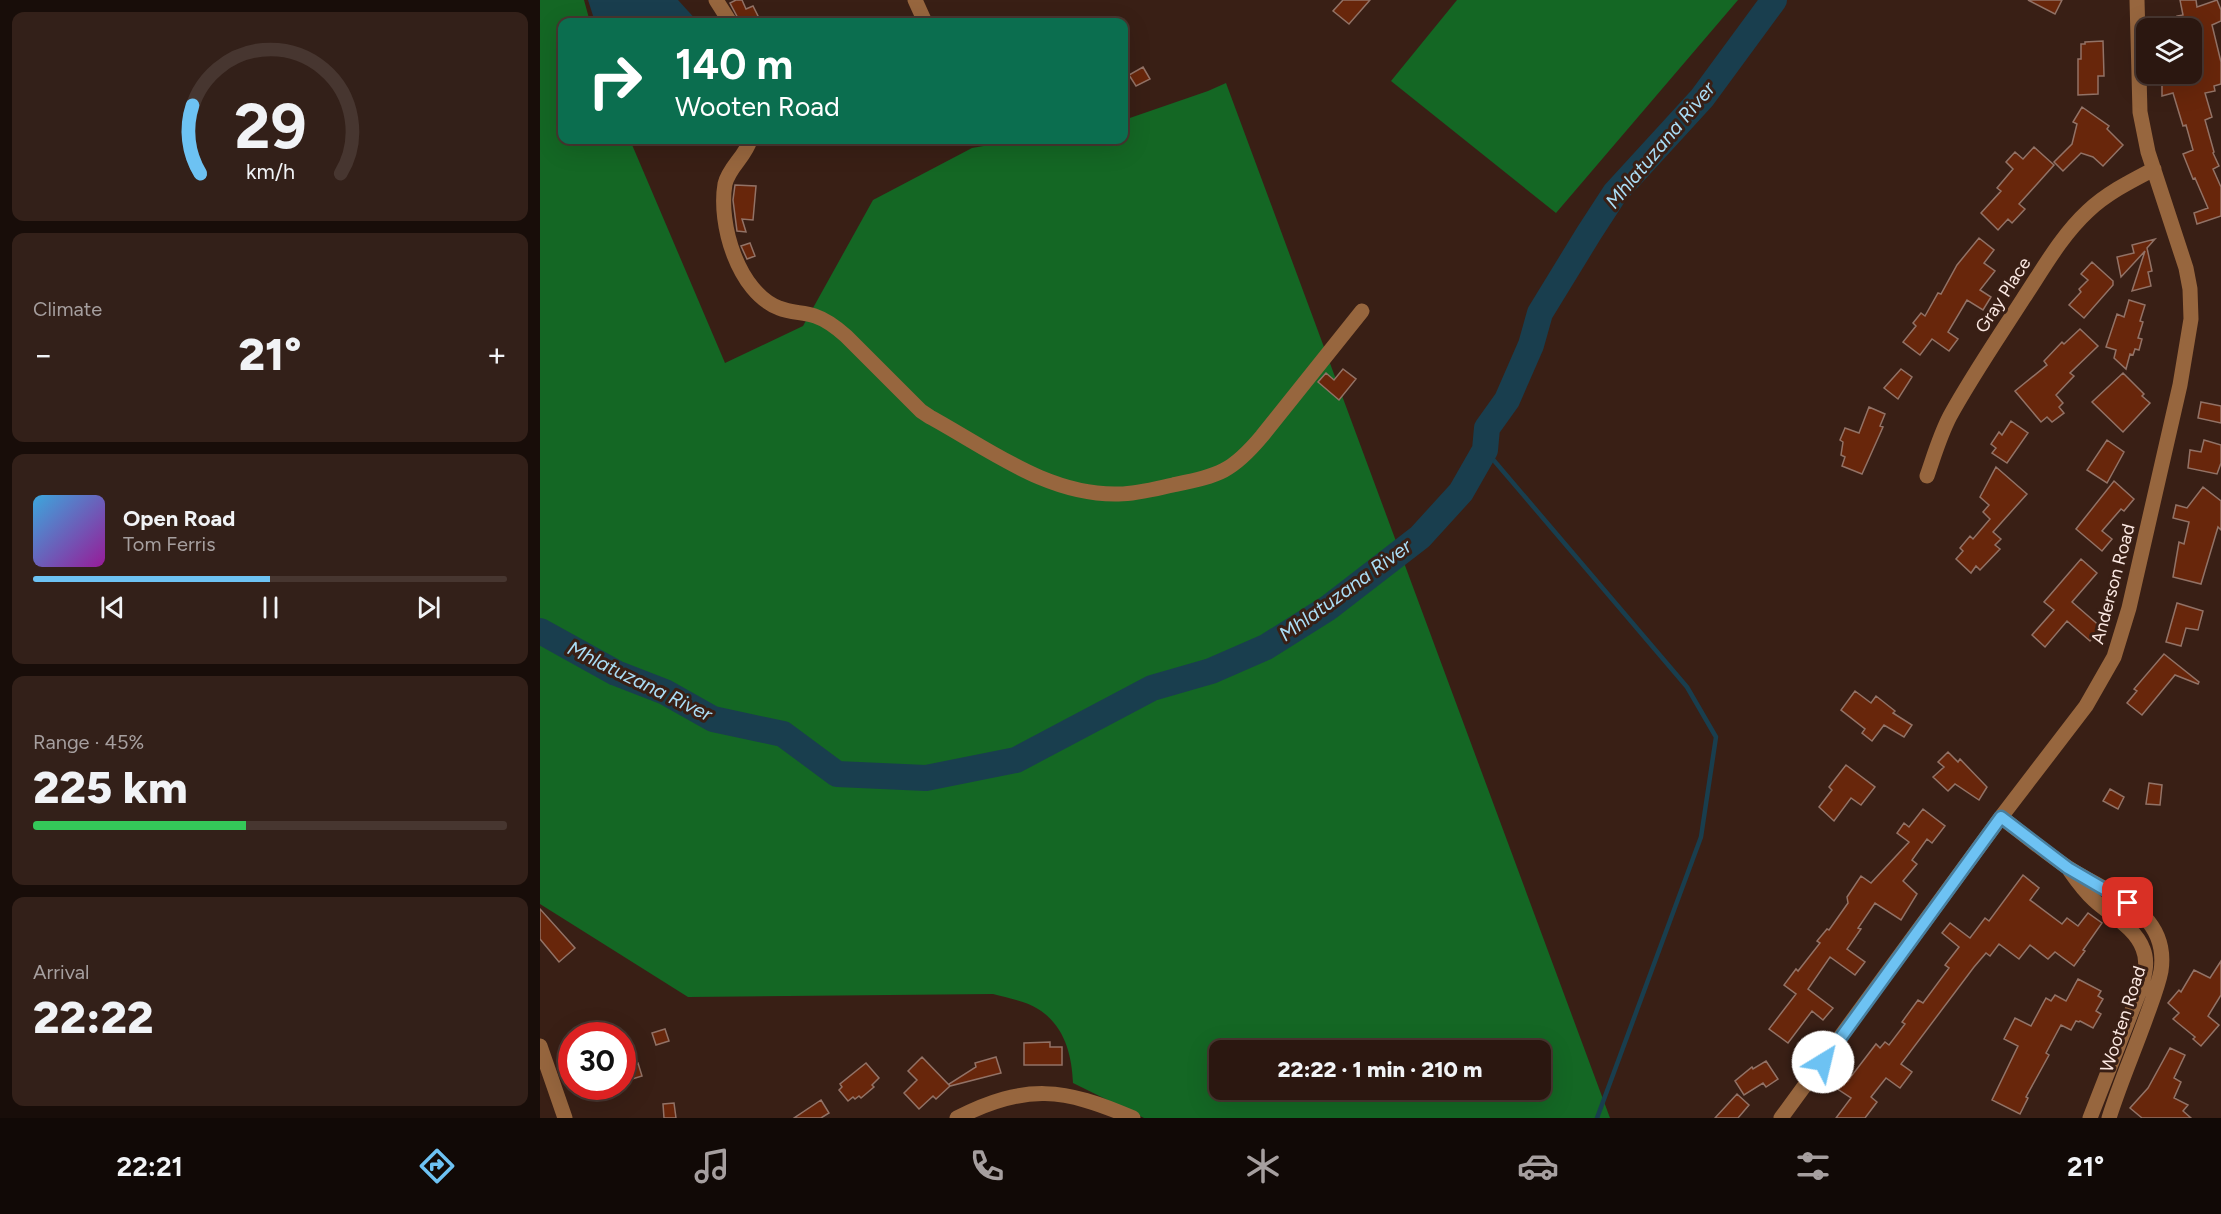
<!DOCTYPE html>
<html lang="en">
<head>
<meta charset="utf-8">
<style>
	:root { --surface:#2b1710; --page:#332019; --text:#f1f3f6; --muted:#a69f9f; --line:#473630; --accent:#6dc2f3 }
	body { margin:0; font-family:Figtree,sans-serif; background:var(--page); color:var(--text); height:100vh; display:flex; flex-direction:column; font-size:22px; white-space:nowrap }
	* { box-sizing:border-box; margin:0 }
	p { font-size:20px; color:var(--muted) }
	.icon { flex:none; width:33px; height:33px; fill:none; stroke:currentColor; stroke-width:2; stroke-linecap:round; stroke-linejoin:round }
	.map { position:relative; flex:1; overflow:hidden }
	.details { display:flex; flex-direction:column; gap:12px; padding:12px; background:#180d09; width:540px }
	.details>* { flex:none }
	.banner { position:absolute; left:18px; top:18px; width:570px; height:126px; border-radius:12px; box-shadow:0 6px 24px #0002,0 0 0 2px var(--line); background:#0b6e4f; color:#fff; overflow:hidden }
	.buttons { position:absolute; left:1596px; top:18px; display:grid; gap:12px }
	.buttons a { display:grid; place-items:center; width:66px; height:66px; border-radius:12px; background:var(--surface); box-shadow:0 6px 24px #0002,0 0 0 2px var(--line); font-size:30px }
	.speed { position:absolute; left:18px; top:1022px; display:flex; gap:12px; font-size:30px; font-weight:700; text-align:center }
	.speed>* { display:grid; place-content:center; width:78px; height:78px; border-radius:50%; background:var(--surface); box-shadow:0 6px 24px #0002,0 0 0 2px var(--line); line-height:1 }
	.speed .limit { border:9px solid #d22; background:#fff; color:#111 }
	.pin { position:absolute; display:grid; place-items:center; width:51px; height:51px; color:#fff; margin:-26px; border-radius:12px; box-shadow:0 3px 9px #0006 }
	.me { position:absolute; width:66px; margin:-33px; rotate:36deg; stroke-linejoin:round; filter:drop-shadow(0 0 4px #0008) }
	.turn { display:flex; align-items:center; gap:21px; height:126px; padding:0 18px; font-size:27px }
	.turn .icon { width:78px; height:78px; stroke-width:2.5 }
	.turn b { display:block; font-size:42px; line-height:51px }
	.big { font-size:45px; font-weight:800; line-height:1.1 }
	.details .widget { flex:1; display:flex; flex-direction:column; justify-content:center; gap:9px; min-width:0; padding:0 21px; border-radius:12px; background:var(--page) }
	.details .dial { align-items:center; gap:0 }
	.dial svg { height:156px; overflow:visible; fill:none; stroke:var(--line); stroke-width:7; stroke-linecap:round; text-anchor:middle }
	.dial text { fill:var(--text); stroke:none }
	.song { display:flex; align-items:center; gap:18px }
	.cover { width:72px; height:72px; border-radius:9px; background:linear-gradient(135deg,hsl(200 70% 55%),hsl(300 70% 35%)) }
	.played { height:6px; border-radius:3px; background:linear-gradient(90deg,var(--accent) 50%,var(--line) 50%) }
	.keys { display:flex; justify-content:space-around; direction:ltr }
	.heat { display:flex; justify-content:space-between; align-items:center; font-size:33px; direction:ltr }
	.charge { height:9px; border-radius:4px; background:linear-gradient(90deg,#34c759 45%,var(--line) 0) }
	.trip { position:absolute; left:669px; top:1040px; width:342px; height:60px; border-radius:12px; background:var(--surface); box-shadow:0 6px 24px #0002,0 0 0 2px var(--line); font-weight:800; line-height:60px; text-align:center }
	.menu { display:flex; height:96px; justify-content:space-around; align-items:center; background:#110906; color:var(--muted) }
	.menu .icon { width:42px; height:42px }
	.menu .selected { color:var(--accent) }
	.menu b { font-size:27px; color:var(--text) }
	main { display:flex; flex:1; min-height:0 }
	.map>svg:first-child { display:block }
	.forest { fill:#146724; fill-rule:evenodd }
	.water { fill:#193e4e }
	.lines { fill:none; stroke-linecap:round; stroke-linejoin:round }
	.stream { stroke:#193e4e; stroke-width:4.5 }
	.river { stroke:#193e4e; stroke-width:26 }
	.building { fill:#68260b; stroke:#927266; stroke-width:1.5 }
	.minor { stroke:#97663e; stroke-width:15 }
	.route-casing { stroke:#477e9e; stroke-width:15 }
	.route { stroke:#6dc2f3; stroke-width:10 }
	.labels { text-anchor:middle; stroke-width:6; stroke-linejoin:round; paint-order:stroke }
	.street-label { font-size:18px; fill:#fbe8e2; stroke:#391f15 }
	.water-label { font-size:20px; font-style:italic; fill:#aaddf6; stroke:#391f15 }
</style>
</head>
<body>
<main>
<section class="details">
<div class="widget dial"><svg viewBox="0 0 100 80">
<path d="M14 69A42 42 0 1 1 86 69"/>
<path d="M14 69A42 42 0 0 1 10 34" stroke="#6dc2f3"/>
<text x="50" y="56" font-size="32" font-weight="700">29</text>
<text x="50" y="72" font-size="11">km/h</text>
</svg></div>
<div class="widget"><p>Climate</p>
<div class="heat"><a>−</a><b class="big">21°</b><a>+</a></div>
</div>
<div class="widget">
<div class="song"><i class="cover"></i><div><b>Open Road</b><p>Tom Ferris</p></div></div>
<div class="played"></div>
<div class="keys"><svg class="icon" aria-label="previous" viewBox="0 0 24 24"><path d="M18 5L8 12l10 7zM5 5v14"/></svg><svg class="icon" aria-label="pause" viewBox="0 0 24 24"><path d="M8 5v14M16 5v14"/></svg><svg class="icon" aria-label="next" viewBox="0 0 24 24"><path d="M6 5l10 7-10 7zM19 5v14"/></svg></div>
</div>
<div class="widget"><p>Range · 45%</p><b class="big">225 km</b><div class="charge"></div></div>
<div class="widget"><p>Arrival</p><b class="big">22:22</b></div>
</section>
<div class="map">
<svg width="1681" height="1118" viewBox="0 0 1681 1118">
	<rect width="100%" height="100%" fill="#391f15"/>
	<!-- forest -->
	<path class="forest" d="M 0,0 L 44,0 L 50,22 L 22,22 L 22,140 L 90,140 L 185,363 L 263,326 L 333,200 L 432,148 L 478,140 L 584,140 L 584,120 L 668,91 L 686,83 L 1070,1118 L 604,1118 L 533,1083 C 532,1054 524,1025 498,1009 C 486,1001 467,998 453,994 L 148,997 L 0,904 ZM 680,1050 L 1000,1050 L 1000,1089 L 680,1089 Z
		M 917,0 L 1198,0 L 1016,213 L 851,81 Z"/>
	<!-- water -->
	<path class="water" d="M 48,0 L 138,0 L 158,22 L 55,22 Z"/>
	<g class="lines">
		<!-- stream -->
		<path class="stream" d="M 945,450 L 1147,687 L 1176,737 L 1161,837 L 1057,1118"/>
		<!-- river -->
		<path class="river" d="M 0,631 L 76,673 L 125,692 L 173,719 L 243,734 L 297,774 L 386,778 L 476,760 L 612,688 L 671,671 L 726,647 L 788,608 L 880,537 L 921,492 L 945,450 L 947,428 L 967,400 L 991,345 L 1000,313 L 1049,233 L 1075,193 L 1162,98 L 1234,0"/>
	</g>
	<!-- building -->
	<path class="building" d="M 196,0 L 202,0 L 206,9 L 213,6 L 218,16 L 206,22 L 200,22 L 190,3 Z
		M 803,0 L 830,0 L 809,24 L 793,11 Z
		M 1488,0 L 1522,0 L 1515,14 Z
		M 1640,0 L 1656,0 L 1657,7 L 1677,0 L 1681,10 L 1681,21 L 1672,25 L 1681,62 L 1681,84 L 1674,86 L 1675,91 L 1665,93 L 1672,117 L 1665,120 L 1674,152 L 1673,153 L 1679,166 L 1673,169 L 1681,187 L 1681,216 L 1657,224 L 1654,213 L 1668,208 L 1655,178 L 1653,179 L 1643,154 L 1653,150 L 1646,125 L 1643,126 L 1633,93 L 1622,96 L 1622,79 L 1652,74 L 1652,28 L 1639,28 L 1637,16 L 1643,15 Z
		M 1563,41 L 1564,76 L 1558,76 L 1558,94 L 1538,95 L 1538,59 L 1541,59 L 1541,44 L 1545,44 L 1545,42 Z
		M 603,67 L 610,79 L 596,86 L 589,75 Z
		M 1542,107 L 1569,126 L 1567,129 L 1583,145 L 1563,166 L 1553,157 L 1541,153 L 1523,171 L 1514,162 L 1532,144 L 1537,124 L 1533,122 Z
		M 1494,147 L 1514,165 L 1479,204 L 1485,209 L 1472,223 L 1468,219 L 1458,230 L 1441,213 L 1461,191 L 1457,188 L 1473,169 L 1466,162 L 1475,152 L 1483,159 Z
		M 195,185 L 216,186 L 213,220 L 202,219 L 206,232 L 197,231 L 193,200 Z
		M 1439,238 L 1454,250 L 1444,263 L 1455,271 L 1440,290 L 1451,297 L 1443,310 L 1427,300 L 1408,332 L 1418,339 L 1409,351 L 1392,339 L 1380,355 L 1363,342 L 1376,326 L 1373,323 L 1381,313 L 1385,316 L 1398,293 L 1401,294 L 1417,265 Z
		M 1615,239 L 1607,248 L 1612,271 L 1608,272 L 1611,286 L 1592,291 L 1605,251 L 1581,277 L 1577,257 L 1594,253 L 1592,245 Z
		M 210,243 L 215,256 L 207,259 L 201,246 Z
		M 1552,262 L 1573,281 L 1573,285 L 1544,318 L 1529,305 L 1541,292 L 1539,289 L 1548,280 L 1541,274 Z
		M 1589,300 L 1605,305 L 1600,321 L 1603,322 L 1598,338 L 1602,339 L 1599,350 L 1595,349 L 1593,355 L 1590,354 L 1586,369 L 1574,358 L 1576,350 L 1566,347 L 1577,314 L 1584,317 Z
		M 1540,329 L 1558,346 L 1530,373 L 1534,376 L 1516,395 L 1523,403 L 1519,407 L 1524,413 L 1512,422 L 1507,417 L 1501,422 L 1475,391 L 1507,365 L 1504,361 L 1522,342 L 1524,344 Z
		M 803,369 L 816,379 L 799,400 L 778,382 L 786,373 L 794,380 Z
		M 1361,369 L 1372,377 L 1358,399 L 1344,388 Z
		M 1583,373 L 1604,394 L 1602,396 L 1610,403 L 1583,432 L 1552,402 Z
		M 1661,402 L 1681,406 L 1681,423 L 1658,418 Z
		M 1329,407 L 1345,414 L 1340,426 L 1343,427 L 1322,474 L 1302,466 L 1305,457 L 1301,455 L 1303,442 L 1300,440 L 1305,428 L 1319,433 Z
		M 1471,421 L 1488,433 L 1467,463 L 1452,453 L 1456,448 L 1451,444 L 1459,432 L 1462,435 Z
		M 1567,440 L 1584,452 L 1567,483 L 1547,470 Z
		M 1664,440 L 1681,445 L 1681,463 L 1677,474 L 1648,468 L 1650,450 L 1661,452 Z
		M 1456,467 L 1487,494 L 1453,532 L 1461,539 L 1455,545 L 1460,549 L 1440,570 L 1436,566 L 1431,573 L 1416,559 L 1423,551 L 1420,548 L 1430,536 L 1433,539 L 1450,519 L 1443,512 L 1449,505 L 1440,497 Z
		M 1574,481 L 1594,499 L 1584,511 L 1581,509 L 1562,531 L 1572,539 L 1562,551 L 1536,529 Z
		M 1663,487 L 1681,501 L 1681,530 L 1678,527 L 1661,584 L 1633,577 L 1639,542 L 1644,544 L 1649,522 L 1633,518 L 1636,505 L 1647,508 Z
		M 1541,559 L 1557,573 L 1532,602 L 1562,628 L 1550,641 L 1527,621 L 1505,647 L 1492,635 L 1514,610 L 1504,602 Z
		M 1637,603 L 1663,611 L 1658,630 L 1646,628 L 1641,646 L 1626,642 Z
		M 1624,654 L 1659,682 L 1658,684 L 1635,675 L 1602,715 L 1587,703 L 1597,691 L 1594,689 Z
		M 1315,691 L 1331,703 L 1336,696 L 1355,711 L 1353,713 L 1372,725 L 1364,737 L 1344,725 L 1332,741 L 1322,733 L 1325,729 L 1301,710 Z
		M 1408,752 L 1418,762 L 1420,759 L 1447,787 L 1439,800 L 1415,784 L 1408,791 L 1393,777 L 1404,767 L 1398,762 Z
		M 1306,765 L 1335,787 L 1321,805 L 1311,798 L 1294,821 L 1279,807 L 1292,790 L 1289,787 Z
		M 1609,783 L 1622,785 L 1620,805 L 1606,804 Z
		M 1570,789 L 1584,797 L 1578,809 L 1563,801 Z
		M 1383,809 L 1405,826 L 1392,843 L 1387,839 L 1372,860 L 1377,864 L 1363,881 L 1377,894 L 1361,920 L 1335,903 L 1318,928 L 1321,929 L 1307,949 L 1325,962 L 1315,975 L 1290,957 L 1268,989 L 1293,1008 L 1283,1020 L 1272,1011 L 1248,1043 L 1229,1029 L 1256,994 L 1244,985 L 1256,969 L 1258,971 L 1280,943 L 1277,941 L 1287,929 L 1289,930 L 1308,903 L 1307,897 L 1321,876 L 1331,883 L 1369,842 L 1357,833 L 1364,823 L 1369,827 Z
		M 1483,875 L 1499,888 L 1490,900 L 1522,924 L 1527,918 L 1538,926 L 1548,913 L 1562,923 L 1543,950 L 1545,951 L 1534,966 L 1515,952 L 1508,959 L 1490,945 L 1479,959 L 1459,944 L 1450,956 L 1446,953 L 1434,967 L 1361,1064 L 1372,1072 L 1360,1088 L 1346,1078 L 1331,1097 L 1337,1102 L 1325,1118 L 1296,1118 L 1311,1098 L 1290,1084 L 1300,1070 L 1310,1078 L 1336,1044 L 1340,1048 L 1345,1042 L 1349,1045 L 1365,1024 L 1362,1022 L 1378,1000 L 1383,1003 L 1409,968 L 1405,965 L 1419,947 L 1402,933 L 1410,923 L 1430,938 L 1445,918 L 1449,921 Z
		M 0,909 L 35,948 L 19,962 L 0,939 Z
		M 1681,961 L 1681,995 L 1668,1016 L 1679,1025 L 1661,1046 L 1653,1039 L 1655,1037 L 1633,1019 L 1639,1013 L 1628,1003 L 1639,990 L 1641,992 L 1654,970 L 1670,978 Z
		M 1538,979 L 1561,991 L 1558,996 L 1563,999 L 1556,1011 L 1561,1014 L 1553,1028 L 1540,1021 L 1539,1022 L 1536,1021 L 1531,1030 L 1521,1025 L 1506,1053 L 1509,1055 L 1486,1097 L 1488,1098 L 1480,1114 L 1452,1100 L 1478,1046 L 1464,1039 L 1475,1018 L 1491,1026 L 1506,998 L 1511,1001 L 1515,995 L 1526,1001 Z
		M 125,1029 L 129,1041 L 116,1045 L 112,1033 Z
		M 510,1042 L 510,1047 L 522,1047 L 522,1065 L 484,1065 L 484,1043 Z
		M 1630,1048 L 1645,1055 L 1634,1078 L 1641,1082 L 1634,1098 L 1648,1105 L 1643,1111 L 1651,1118 L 1602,1118 L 1590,1108 L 1608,1088 Z
		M 382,1057 L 410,1086 L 396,1099 L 393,1096 L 379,1109 L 364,1093 L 377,1080 L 368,1071 Z
		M 456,1057 L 461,1073 L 410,1086 L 409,1084 L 436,1067 L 435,1063 Z
		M 1226,1061 L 1238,1079 L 1226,1087 L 1223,1083 L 1204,1095 L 1195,1081 L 1212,1067 L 1213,1069 Z
		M 95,1062 L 96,1064 L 98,1063 L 102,1076 L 82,1082 L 82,1066 Z
		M 326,1063 L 339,1078 L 332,1085 L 334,1087 L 321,1098 L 319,1096 L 315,1099 L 313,1097 L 308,1101 L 299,1090 L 302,1087 L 300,1084 Z
		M 1197,1094 L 1209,1105 L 1198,1118 L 1175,1118 Z
		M 281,1100 L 289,1113 L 281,1118 L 254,1118 Z
		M 134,1103 L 136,1118 L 124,1118 L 123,1104 Z"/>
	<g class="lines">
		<!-- minor -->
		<path class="minor" d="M 176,0 L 190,22
			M 375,0 L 385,22
			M 210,140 C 206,156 189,167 185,184 C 178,224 198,292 239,308 C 251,313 264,312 275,316 C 287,320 297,328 306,336 L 381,411 L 390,417 C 449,449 508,496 579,494 C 597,494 615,489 633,485 C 679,475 691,473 722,436 L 822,311
			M 1387,476 C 1394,456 1400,435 1410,416 C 1432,376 1458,338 1483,299 C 1503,269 1521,236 1548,211 C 1567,193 1591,181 1614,169
			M 1461,817 C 1483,834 1505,852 1527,867 C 1567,894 1630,910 1621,971 C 1618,986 1612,1001 1607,1015 C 1595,1049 1580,1083 1569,1118
			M 1530,871 C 1537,881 1544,891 1554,900 C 1570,915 1595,927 1603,949 C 1608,961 1605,973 1602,985 L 1550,1118
			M 0,1046 L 25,1118
			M 417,1118 C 486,1083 524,1088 593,1118
			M 1241,1118 L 1461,817 L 1546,706 L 1574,657 L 1589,608 L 1640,385 L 1651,319 L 1650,289 L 1646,268 L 1608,152 L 1600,112 L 1597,0"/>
	</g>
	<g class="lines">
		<defs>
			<path id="route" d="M 1283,1062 L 1461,817 L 1528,868 L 1588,903"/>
		</defs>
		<!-- route casing -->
		<use href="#route" class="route-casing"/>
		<!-- route -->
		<use href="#route" class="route"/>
	</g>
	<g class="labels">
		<!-- street labels -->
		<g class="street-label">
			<text transform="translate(1463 295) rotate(-57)" y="6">Gray Place</text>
			<text transform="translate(1573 584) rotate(-75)" y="6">Anderson Road</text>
			<text transform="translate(1583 1019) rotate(-72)" y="6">Wooten Road</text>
		</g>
		<!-- water labels -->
		<g class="water-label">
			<text transform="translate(1120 145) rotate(-50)" y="7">Mhlatuzana River</text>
			<text transform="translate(805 590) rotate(-36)" y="7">Mhlatuzana River</text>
			<text transform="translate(100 681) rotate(26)" y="7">Mhlatuzana River</text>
		</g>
	</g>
</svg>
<div class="buttons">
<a><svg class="icon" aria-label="layers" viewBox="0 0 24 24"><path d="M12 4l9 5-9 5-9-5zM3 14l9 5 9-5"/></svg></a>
</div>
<div class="speed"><div class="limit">30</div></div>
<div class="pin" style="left:1588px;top:903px;background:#d93025"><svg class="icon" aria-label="arrive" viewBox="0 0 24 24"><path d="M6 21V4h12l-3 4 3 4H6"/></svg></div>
<svg class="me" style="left:1283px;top:1062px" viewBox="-20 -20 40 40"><circle r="19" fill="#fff"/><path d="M0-13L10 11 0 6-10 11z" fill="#6dc2f3"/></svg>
<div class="trip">22:22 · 1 min · 210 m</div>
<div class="banner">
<div class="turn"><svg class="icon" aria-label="right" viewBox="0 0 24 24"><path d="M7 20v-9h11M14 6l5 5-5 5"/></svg><div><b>140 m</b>Wooten Road</div></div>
</div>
</div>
</main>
<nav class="menu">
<b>22:21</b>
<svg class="icon selected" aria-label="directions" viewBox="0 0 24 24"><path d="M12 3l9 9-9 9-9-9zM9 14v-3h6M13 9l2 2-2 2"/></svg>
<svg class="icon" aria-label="music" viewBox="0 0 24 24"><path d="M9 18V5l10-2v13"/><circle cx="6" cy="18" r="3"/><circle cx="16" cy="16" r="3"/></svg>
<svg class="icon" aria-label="phone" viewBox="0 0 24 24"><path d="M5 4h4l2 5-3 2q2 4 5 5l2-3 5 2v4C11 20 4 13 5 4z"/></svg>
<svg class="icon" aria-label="climate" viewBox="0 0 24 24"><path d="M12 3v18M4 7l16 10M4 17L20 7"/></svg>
<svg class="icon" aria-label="car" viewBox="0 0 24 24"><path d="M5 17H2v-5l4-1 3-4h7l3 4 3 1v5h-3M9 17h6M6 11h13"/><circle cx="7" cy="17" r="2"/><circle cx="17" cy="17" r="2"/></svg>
<svg class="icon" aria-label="filters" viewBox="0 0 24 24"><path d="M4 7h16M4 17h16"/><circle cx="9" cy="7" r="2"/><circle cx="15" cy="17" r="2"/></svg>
<b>21°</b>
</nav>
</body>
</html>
